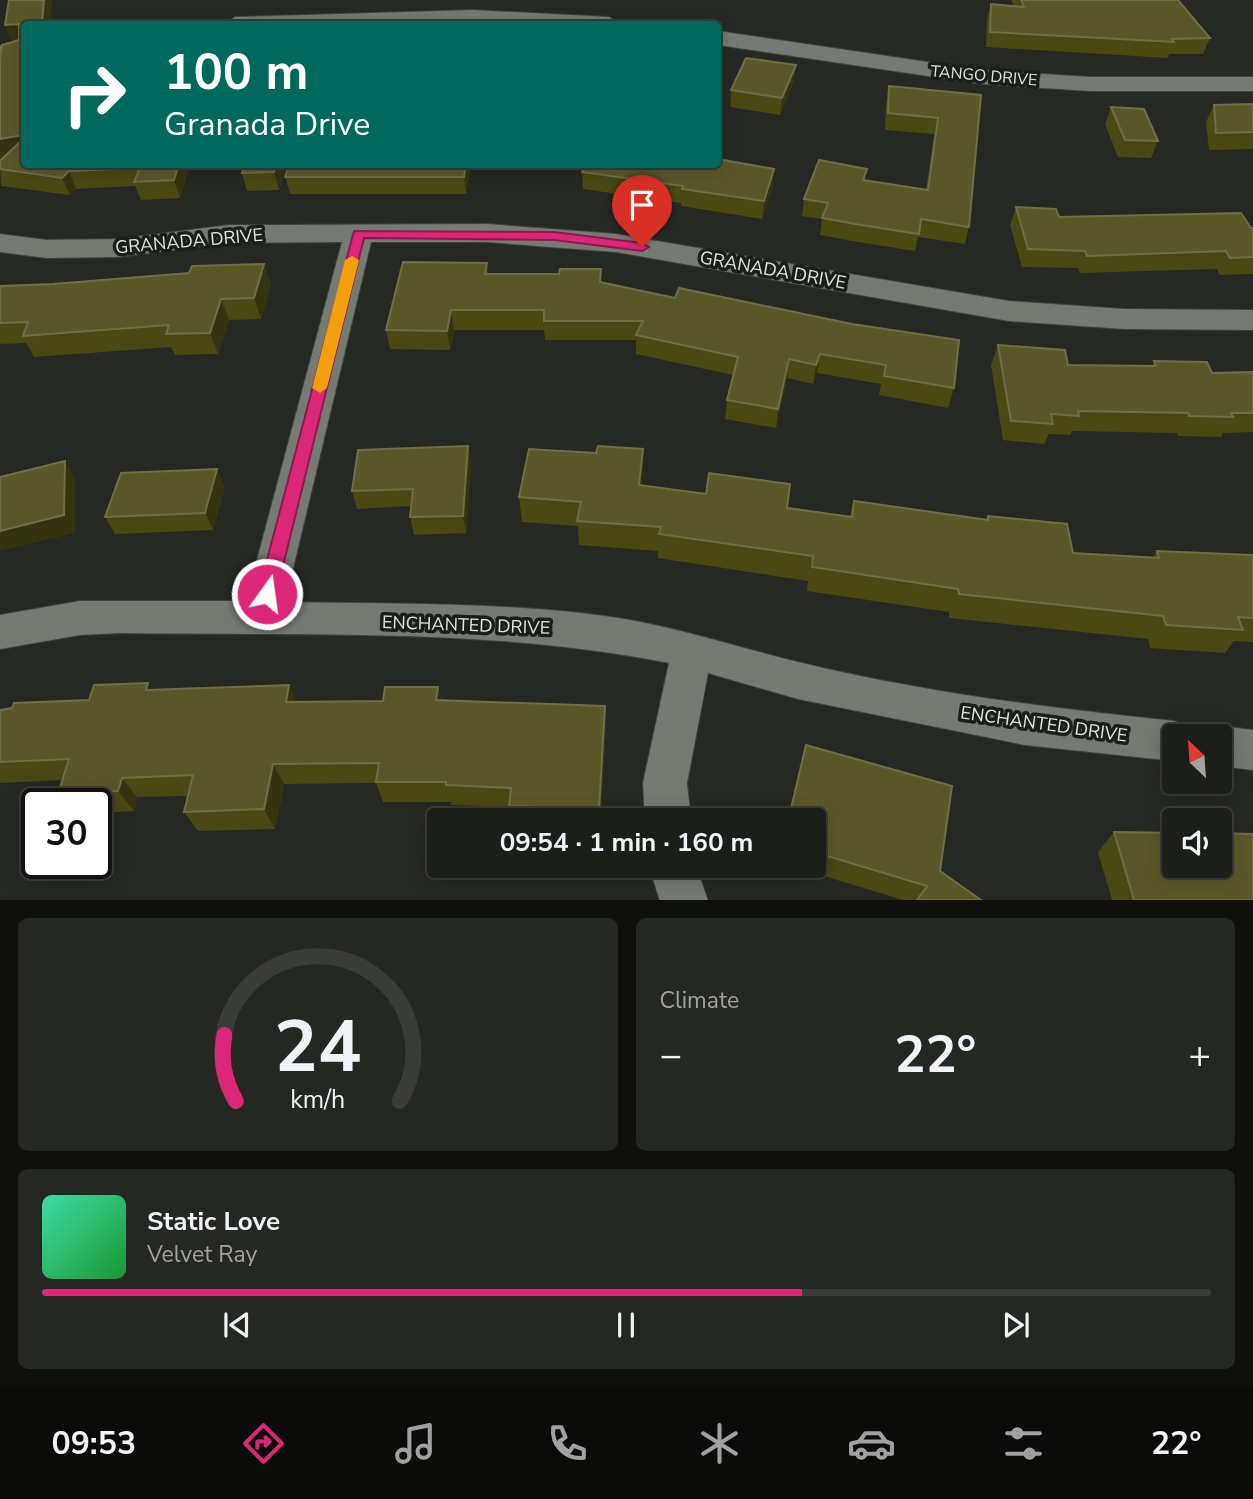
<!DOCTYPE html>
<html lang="en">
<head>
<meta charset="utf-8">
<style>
	:root { --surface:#1c1e1a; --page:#252723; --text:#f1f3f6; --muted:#a0a2a2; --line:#3a3c39; --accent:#db2777 }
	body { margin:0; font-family:"Nunito Sans",sans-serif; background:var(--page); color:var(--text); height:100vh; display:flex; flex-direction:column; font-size:26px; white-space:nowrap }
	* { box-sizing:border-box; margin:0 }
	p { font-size:23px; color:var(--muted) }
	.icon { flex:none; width:38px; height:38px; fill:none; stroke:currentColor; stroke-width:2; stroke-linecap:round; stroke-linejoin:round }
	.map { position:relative; height:900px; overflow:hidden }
	.sheet { display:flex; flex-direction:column; gap:18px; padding:18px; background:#0f100e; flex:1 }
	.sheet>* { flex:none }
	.guide { position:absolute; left:21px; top:21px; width:700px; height:147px; border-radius:7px; box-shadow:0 4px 18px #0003,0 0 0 2px var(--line); background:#00695c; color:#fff; overflow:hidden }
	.needle { width:46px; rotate:335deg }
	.buttons { position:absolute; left:1162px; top:724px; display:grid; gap:14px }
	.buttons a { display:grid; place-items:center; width:70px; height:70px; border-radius:7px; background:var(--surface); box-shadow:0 4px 18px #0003,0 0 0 2px var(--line); font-size:35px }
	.speed { position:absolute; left:21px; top:788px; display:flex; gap:14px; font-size:35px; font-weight:700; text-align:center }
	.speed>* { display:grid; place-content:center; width:91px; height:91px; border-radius:50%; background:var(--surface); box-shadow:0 4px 18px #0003,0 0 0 2px var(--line); line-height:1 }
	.speed .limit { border:4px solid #111; border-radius:10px; background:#fff; color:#111 }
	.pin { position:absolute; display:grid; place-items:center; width:60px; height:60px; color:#fff; margin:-72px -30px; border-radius:50% 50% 50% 0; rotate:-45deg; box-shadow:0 0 7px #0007 }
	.pin .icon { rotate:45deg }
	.me { position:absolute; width:77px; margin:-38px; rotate:14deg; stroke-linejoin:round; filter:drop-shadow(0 0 5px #0008) }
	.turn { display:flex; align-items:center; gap:24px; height:147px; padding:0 28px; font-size:32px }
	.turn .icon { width:91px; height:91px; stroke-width:2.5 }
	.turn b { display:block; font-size:49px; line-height:60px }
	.big { font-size:52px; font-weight:700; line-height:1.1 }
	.sheet .widget { flex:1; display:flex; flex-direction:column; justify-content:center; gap:10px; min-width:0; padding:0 24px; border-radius:10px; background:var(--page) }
	.sheet .dial { align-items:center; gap:0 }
	.dial svg { height:182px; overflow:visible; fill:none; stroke:var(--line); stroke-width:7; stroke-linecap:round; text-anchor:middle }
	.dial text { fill:var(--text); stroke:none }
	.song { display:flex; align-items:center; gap:21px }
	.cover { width:84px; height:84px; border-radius:10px; background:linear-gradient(135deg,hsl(160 70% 55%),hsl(130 70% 35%)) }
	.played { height:7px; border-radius:4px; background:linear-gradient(90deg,var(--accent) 65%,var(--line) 65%) }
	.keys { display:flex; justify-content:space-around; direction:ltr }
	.heat { display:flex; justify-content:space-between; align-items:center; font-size:38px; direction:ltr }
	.sheet .tiles { flex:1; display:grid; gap:18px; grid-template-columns:1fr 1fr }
	.widget:last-child { grid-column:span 2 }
	.trip { position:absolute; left:427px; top:808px; width:399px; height:70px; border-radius:7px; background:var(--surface); box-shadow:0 4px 18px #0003,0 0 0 2px var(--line); font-weight:700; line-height:70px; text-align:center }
	.tab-bar { display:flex; height:112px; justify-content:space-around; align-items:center; background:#0b0c0a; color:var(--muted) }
	.tab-bar .icon { width:49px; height:49px }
	.tab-bar .active { color:var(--accent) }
	.tab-bar b { font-size:32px; color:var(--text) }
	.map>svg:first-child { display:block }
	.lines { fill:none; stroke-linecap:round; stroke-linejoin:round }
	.minor-casing { stroke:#40433f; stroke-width:2 }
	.minor { fill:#757a73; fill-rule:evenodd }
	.wall { fill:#4a4813 }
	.shaded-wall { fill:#353410 }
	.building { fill:#5a5829; stroke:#6f6e46; stroke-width:2 }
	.route { fill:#db2777; stroke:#8e194d; stroke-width:2 }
	.slow { fill:#f59e0b }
	.labels { text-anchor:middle; stroke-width:7; stroke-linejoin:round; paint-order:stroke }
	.far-street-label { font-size:16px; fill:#e0e3df; stroke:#1b1f19 }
	.street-label { font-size:18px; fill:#e0e3df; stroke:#1b1f19 }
</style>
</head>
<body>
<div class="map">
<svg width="1253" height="901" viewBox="0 0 1253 901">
	<rect width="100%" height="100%" fill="#252823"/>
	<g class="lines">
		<defs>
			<path id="minor" d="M 473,10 L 609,17 L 620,24 L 224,24 L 235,17 Z
				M 718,31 L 982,70 L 1090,77 L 1253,77 L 1253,91 L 1090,91 L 982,84 L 718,45 Z
				M 24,42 L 24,56 L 0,60 L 0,46 Z
				M 487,224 L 616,234 L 1009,301 L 1124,309 L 1253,310 L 1253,330 L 1124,329 L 1009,321 L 616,252 L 487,242 L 371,242 L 285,602 C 389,604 494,602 597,615 C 666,623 731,646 798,662 C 921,692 1048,708 1174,721 L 1189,727 L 1194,737 L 1174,737 L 1174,761 L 1025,745 L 798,699 L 708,673 L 687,783 L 691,821 L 645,821 L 643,783 L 669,663 C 489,627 302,636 120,633 L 80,635 L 0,649 L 0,615 L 80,601 L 246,601 L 342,242 L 229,243 L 118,257 L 47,258 L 0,252 L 0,234 L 47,240 L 118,239 L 229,225 Z
				M 1220,726 L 1253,730 L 1253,770 L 1220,766 L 1220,737 L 1202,737 L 1205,732 Z
				M 649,866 L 696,866 L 708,901 L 660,901 Z"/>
		</defs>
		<!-- minor casing -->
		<use href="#minor" class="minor-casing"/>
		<!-- minor -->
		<use href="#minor" class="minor"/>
	</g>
	<!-- wall -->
	<path class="wall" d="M 9,0 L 52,0 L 50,24 L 24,24 L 24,164 L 190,164 L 180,198 L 141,200 L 135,186 L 76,189 L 70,195 L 1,186 L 0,161 L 4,157 L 0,158 L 0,58 L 12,41 L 5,25 Z
		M 1011,0 L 1178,0 L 1210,38 L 1203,54 L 1169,54 L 1168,58 L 986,47 L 987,19 L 991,4 L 1014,6 Z
		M 796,65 L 794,81 L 780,115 L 730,107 L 731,90 Z
		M 889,86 L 981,95 L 969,227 L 965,244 L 918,237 L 915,251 L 858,242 L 820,235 L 822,219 L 802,216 L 804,199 L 864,181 L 926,190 L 934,134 L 885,130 L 886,103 Z
		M 1253,104 L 1253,149 L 1209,150 L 1206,122 L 1214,105 Z
		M 1111,107 L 1158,141 L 1151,158 L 1118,157 L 1105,124 Z
		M 245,164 L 286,164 L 279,190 L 247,191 L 242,173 Z
		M 471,164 L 466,194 L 290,194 L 285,177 Z
		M 774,169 L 772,187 L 762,219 L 681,206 L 681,203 L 583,189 L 582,172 Z
		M 1016,207 L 1059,217 L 1253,228 L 1253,274 L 1220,275 L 1217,269 L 1080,273 L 1078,268 L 1022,267 L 1010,225 Z
		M 487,263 L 488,274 L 601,282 L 675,298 L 679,288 L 954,388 L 948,408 L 879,395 L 881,384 L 817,373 L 813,384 L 787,378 L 776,428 L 725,419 L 727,400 L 733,375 L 636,354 L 636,340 L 545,340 L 544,330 L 454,330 L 450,350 L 390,349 L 386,330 Z
		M 264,264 L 271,285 L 261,319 L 229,320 L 218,354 L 175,355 L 171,347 L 34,357 L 26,343 L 0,344 L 0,286 L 53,284 L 189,273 Z
		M 998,345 L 1068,365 L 1152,366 L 1154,361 L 1212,373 L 1253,372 L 1253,432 L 1223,433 L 1221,437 L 1178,436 L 1177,433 L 1072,431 L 1070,435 L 1049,434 L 1044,444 L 1003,440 L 991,365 Z
		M 468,446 L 471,464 L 466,533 L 414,535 L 410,517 L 411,506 L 357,509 L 352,491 Z
		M 643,449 L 641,485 L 850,516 L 854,501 L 986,519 L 988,516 L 1073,553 L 1153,557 L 1157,551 L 1253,555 L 1253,642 L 1234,641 L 1225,653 L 1150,648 L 1148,639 L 949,618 L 949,612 L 807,591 L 808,581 L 658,558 L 658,551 L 579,545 L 578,526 L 522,522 L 519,497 L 596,453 Z
		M 225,487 L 213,530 L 115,534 L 105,517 Z
		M 152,689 L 297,702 L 442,701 L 606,728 L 600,821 L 512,821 L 509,807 L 451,805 L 451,802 L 383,802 L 376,783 L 284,784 L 275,829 L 198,831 L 184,812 L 188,796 L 137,797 L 134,811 L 96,813 L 96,803 L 66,803 L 58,794 L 62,780 L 0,783 L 0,710 L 89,700 Z
		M 806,745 L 940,871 L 981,900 L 903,900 L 791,866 L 814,866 L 814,821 L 788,821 Z
		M 1114,832 L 1253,900 L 1112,900 L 1098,852 Z"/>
	<!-- shaded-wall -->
	<path class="shaded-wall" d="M 44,0 L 52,0 L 50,24 L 42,24 Z
		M 19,24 L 24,40 L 12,41 L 5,25 Z
		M 796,65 L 794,81 L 780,115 L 782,98 Z
		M 24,135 L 24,154 L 0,158 L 0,139 Z
		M 179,164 L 190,164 L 180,198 L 174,180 Z
		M 276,164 L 286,164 L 279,190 L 274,172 Z
		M 466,164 L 471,164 L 466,194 L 464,177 Z
		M 774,169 L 772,187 L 762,219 L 764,201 Z
		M 69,171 L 76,189 L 70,195 L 62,178 Z
		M 264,264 L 271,285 L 261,319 L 254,298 Z
		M 221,299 L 229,320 L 218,354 L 210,333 Z
		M 451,310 L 454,330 L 450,350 L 447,331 Z
		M 820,354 L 817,373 L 813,384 L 816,365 Z
		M 789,359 L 787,378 L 776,428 L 778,409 Z
		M 468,446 L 471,464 L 466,533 L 463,516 Z
		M 643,449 L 643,474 L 638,510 L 639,485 Z
		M 65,461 L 75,479 L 75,533 L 0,551 L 0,531 Z
		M 217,469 L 225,487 L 213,530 L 205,513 Z
		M 289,685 L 299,707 L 286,702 Z
		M 438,687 L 444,708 L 436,700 Z
		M 605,706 L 606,728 L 599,821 L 599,809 Z
		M 273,764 L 284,784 L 275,829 L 264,809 Z
		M 122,778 L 137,797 L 134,811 L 118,791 Z"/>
	<!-- building -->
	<path class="building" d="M 9,0 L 44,0 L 42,24 L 24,24 L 24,135 L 0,139 L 0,58 L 2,45 L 19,40 L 19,24 L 5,25 Z
		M 1021,0 L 1178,0 L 1210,38 L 1172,39 L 1174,42 L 990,32 L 991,4 L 1024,7 Z
		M 746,58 L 796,65 L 782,98 L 731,90 Z
		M 889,86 L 981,95 L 969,227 L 921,219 L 919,234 L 861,225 L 822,218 L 828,203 L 804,199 L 819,160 L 867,169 L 863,180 L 928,190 L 938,118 L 888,113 Z
		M 1253,104 L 1253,132 L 1216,133 L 1214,105 Z
		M 1111,107 L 1144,109 L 1158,141 L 1125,140 Z
		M 24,138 L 24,164 L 179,164 L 174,180 L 134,182 L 140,168 L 69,171 L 62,178 L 0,169 L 0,161 Z
		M 718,159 L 774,169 L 764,201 L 682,189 L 683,186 L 582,172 L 586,164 L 718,164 Z
		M 245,164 L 276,164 L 274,172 L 242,173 Z
		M 289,164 L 466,164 L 464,177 L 285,177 Z
		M 1016,207 L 1056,209 L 1059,217 L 1241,213 L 1251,228 L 1253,228 L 1253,257 L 1230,258 L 1226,251 L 1087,256 L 1085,251 L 1028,249 Z
		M 403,262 L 487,263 L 485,274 L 559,274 L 560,269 L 601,269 L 600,282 L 675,298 L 679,288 L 852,324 L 959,340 L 954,388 L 884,376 L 886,365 L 820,354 L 816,365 L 789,359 L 778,409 L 727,400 L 738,357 L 636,335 L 643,321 L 544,321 L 544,310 L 451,310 L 447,331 L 386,330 Z
		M 264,264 L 254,298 L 221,299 L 210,333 L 166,334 L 169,325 L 23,336 L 28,322 L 0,323 L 0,286 L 53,284 L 189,273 L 192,266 Z
		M 998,345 L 1065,350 L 1068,365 L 1156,366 L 1154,361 L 1207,362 L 1212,373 L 1253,372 L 1253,413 L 1231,413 L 1233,417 L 1189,416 L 1188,413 L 1078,411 L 1079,416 L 1051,414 L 1053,424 L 1011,421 Z
		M 468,446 L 463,516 L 410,517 L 413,489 L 352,491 L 358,450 Z
		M 598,446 L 643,449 L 639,485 L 706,494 L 709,473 L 790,484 L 787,508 L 852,517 L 854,501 L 988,520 L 988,516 L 1067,524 L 1073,553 L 1159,558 L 1157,551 L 1253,555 L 1253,618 L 1238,617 L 1243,630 L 1166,625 L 1163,616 L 959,594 L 958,589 L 812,567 L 813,556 L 659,534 L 661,527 L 577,521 L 581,502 L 519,497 L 529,449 L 596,453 Z
		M 65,461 L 64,515 L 0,531 L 0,477 Z
		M 217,469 L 205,513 L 105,517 L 121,473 Z
		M 148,683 L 146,690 L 289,685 L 286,702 L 383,701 L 385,687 L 438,687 L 436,700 L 605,706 L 599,809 L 509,806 L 511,788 L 446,785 L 446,782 L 376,782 L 379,763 L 273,764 L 264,809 L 184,812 L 193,775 L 122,778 L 118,791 L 58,794 L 69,759 L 0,762 L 0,710 L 12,708 L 14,703 L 89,700 L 94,685 Z
		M 806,745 L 952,786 L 940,871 L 981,900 L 917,900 L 927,886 L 814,852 L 814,821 L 788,821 Z
		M 1114,832 L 1174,833 L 1174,866 L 1220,866 L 1220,833 L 1253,834 L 1253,900 L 1134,900 Z"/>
	<!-- route -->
	<path class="route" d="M 354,231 L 554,232 L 642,243 L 649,247 L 642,251 L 554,240 L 364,238 L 276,594 L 267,602 L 258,594 Z"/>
	<!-- slow -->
	<path class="slow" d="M 352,256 L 359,260 L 327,388 L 320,393 L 312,388 L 345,260 Z"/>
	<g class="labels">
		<!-- far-street labels -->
		<g class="far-street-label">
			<text transform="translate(984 75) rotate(5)" y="6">TANGO DRIVE</text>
		</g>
		<!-- street labels -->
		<g class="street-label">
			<text transform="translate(189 241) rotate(-5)" y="6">GRANADA DRIVE</text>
			<text transform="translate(773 270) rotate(10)" y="6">GRANADA DRIVE</text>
			<text transform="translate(466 625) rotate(2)" y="6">ENCHANTED DRIVE</text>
			<text transform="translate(1044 724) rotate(8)" y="6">ENCHANTED DRIVE</text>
		</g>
	</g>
</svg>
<div class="buttons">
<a><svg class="needle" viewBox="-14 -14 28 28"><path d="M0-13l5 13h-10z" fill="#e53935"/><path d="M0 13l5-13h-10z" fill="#a0a2a2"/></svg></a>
<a><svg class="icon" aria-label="sound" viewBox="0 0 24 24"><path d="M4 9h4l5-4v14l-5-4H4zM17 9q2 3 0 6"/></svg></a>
</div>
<div class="speed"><div class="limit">30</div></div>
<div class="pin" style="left:642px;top:247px;background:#d93025"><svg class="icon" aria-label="arrive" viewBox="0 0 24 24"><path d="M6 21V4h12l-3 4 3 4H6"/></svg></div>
<svg class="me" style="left:267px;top:594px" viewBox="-20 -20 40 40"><circle r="17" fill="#db2777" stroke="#fff" stroke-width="3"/><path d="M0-11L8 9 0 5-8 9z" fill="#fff"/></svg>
<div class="trip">09:54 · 1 min · 160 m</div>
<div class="guide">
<div class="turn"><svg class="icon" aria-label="right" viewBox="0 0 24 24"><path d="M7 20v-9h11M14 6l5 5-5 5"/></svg><div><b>100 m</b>Granada Drive</div></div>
</div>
</div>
<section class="sheet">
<div class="tiles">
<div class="widget dial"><svg viewBox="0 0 100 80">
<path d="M14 69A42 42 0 1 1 86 69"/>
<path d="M14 69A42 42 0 0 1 9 40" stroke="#db2777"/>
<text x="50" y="56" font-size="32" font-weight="700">24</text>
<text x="50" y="72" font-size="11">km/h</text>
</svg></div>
<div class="widget"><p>Climate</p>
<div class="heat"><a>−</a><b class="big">22°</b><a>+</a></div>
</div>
<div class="widget">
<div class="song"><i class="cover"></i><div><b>Static Love</b><p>Velvet Ray</p></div></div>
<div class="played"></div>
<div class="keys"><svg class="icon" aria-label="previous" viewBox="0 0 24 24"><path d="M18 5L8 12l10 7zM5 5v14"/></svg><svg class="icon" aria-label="pause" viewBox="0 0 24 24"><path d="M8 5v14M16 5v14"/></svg><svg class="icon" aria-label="next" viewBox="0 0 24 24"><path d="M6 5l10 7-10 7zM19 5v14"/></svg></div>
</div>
</div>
</section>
<nav class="tab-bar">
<b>09:53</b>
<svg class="icon active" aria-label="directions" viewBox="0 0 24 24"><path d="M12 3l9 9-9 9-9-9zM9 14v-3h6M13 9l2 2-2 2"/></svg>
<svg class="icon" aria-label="music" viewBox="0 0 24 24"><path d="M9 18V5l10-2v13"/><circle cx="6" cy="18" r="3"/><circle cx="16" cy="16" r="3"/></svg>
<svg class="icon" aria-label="phone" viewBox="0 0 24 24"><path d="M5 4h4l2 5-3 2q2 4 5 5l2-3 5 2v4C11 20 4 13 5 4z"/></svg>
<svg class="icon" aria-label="climate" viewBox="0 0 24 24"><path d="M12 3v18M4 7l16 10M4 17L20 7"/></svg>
<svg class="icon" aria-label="car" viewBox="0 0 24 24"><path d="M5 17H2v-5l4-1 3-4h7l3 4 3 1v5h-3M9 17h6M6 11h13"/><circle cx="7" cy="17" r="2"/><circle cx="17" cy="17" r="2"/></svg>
<svg class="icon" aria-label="filters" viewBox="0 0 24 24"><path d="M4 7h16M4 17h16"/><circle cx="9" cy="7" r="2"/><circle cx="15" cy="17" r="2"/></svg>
<b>22°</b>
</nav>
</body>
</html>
